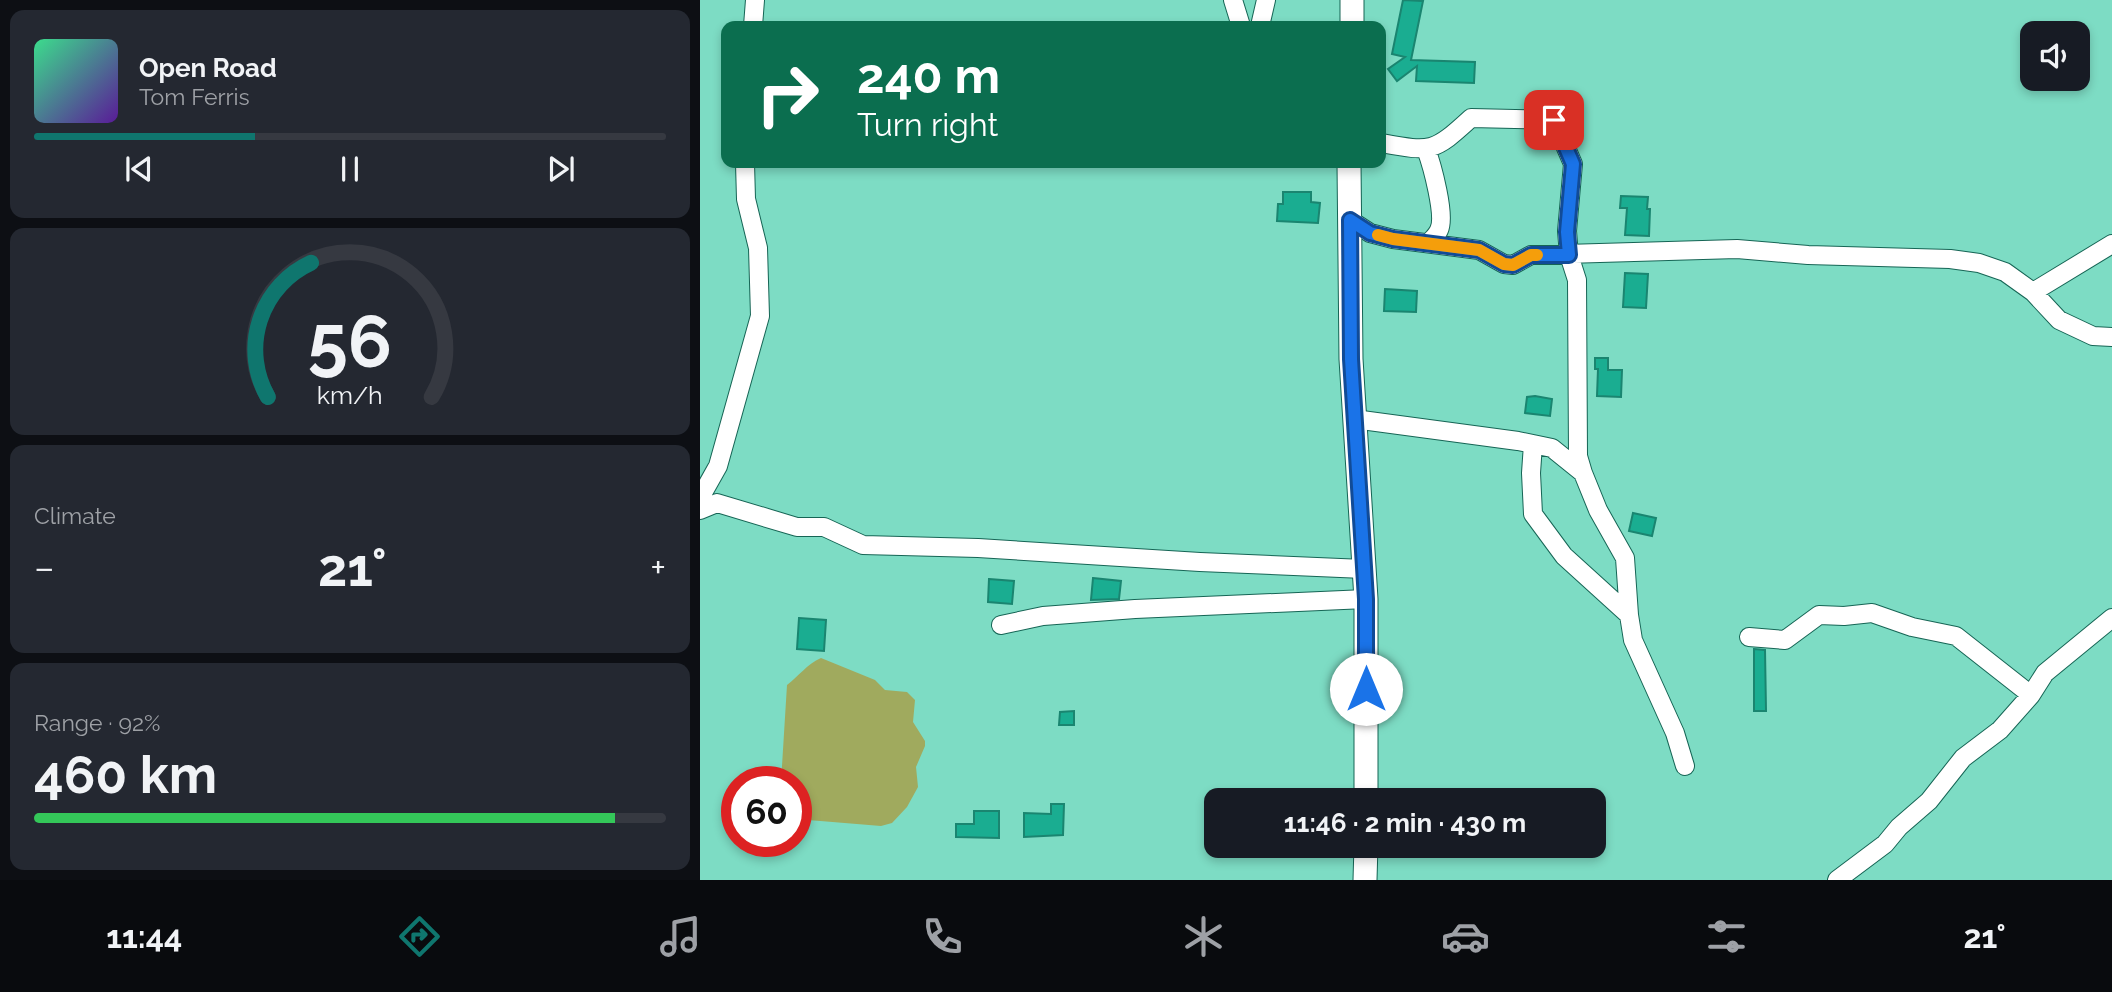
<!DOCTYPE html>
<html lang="en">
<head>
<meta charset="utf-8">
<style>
	:root { --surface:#171b24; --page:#242831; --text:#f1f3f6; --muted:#9ea1a6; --line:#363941; --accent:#0f766e }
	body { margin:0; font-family:Raleway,sans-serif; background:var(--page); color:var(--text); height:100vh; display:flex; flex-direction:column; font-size:26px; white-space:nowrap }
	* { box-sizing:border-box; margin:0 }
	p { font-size:23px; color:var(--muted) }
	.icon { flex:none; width:38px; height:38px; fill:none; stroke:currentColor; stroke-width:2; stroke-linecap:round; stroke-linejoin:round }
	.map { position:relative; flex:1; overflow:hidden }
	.details { display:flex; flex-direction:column; gap:10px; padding:10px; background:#0d0f14; width:700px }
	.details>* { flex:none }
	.top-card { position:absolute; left:21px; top:21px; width:665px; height:147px; border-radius:14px; box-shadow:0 4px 10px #0003; background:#0b6e4f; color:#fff; overflow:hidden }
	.tools { position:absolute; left:1320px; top:21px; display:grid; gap:14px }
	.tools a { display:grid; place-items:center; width:70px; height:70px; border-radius:14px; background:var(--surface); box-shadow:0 4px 10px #0003; font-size:35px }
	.speed { position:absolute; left:21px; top:766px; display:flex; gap:14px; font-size:35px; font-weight:700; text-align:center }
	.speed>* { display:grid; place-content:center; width:91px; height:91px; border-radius:50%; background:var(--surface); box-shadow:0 4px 10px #0003; line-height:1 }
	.speed .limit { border:10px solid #d22; background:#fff; color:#111 }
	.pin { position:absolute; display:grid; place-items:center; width:60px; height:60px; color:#fff; margin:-30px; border-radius:14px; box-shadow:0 4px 10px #0006 }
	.me { position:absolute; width:77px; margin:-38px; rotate:0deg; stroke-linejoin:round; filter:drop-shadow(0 0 5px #0008) }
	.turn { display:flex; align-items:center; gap:24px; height:147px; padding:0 21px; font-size:32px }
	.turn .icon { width:91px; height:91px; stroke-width:2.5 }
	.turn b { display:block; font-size:49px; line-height:60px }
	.big { font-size:52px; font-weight:700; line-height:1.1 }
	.details .card { flex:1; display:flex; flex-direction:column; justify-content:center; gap:10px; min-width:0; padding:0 24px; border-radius:14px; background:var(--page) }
	.details .dial { align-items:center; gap:0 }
	.dial svg { height:182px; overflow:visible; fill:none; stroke:var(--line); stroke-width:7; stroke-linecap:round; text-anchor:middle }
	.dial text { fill:var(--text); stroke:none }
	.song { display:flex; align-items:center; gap:21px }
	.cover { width:84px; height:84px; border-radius:10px; background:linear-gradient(135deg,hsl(150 70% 55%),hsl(270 70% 35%)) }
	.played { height:7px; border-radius:4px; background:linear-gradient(90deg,var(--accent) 35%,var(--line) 35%) }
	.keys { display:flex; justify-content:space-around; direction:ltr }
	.heat { display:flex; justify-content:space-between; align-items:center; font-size:38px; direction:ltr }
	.charge { height:10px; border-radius:5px; background:linear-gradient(90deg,#34c759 92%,var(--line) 0) }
	.trip { position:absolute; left:504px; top:788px; width:402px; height:70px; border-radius:14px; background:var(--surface); box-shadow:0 4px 10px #0003; font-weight:700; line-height:70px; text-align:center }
	.tab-bar { display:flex; height:112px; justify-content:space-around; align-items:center; background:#090b0e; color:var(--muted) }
	.tab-bar .icon { width:49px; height:49px }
	.tab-bar .active { color:var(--accent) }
	.tab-bar b { font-size:32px; color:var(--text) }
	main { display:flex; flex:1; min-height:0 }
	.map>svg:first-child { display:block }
	.green { fill:#a0aa5e }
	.building { fill:#1aad91; stroke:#1a8570; stroke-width:2 }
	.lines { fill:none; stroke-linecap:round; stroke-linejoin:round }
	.minor-casing { stroke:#166555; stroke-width:20 }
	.major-casing { stroke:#166555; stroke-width:25 }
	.minor { stroke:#fff; stroke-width:18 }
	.major { stroke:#fff; stroke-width:23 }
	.route-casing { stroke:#114b97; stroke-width:18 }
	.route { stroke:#1a73e8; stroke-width:12 }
	.slow { stroke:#f59e0b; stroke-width:12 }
</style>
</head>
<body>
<main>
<section class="details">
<div class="card">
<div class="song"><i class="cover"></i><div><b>Open Road</b><p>Tom Ferris</p></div></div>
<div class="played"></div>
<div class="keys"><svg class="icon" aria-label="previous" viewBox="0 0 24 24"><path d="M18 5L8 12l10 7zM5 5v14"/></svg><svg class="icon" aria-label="pause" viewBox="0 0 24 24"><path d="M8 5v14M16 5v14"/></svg><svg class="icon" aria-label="next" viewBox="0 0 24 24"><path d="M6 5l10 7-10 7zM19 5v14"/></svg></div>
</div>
<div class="card dial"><svg viewBox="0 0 100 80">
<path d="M14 69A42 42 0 1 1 86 69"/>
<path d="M14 69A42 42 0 0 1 33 10" stroke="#0f766e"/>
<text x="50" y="56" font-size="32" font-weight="700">56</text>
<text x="50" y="72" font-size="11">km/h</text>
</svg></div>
<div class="card"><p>Climate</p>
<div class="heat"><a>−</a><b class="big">21°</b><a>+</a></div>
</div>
<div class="card"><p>Range · 92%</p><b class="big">460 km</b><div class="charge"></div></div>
</section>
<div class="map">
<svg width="1412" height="880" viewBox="0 0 1412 880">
	<rect width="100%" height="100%" fill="#7ddcc4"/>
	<!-- green -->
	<path class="green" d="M 121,658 L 175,680 L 185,690 L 207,692 L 215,700 L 213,722 L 225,741 L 225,746 L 216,767 L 218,787 L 207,807 L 192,823 L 181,826 L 96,819 L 96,782 L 81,782 L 87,685 C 99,676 107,664 121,658 Z"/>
	<!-- building -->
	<path class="building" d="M 703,0 L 723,1 L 711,60 L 775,62 L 774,83 L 716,81 L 717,66 L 697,81 L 688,69 L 705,57 L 692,54 Z
		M 583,192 L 611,192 L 611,202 L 620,203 L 618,223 L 577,221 L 578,204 L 583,204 Z
		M 921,196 L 948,197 L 947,209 L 950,209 L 949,236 L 925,235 L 927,208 L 920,208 Z
		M 925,273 L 948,274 L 946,308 L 923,307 Z
		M 685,289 L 717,291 L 716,312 L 684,311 Z
		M 895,358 L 908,358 L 908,370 L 922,370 L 921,397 L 897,396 L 898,369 L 895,369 Z
		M 835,396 L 852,399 L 850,416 L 825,413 L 827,397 Z
		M 933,513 L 956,518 L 952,536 L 929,531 Z
		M 393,578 L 421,581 L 419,599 L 391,600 Z
		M 289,579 L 314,581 L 312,604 L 288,602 Z
		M 99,618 L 126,620 L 124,651 L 97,649 Z
		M 1054,649 L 1065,650 L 1066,711 L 1054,711 Z
		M 374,711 L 374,725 L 359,725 L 360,712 Z
		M 351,804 L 364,804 L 363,835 L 324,837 L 324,813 L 351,814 Z
		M 274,811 L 299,811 L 299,838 L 256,837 L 256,824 L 274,824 Z"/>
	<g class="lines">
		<defs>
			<path id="minor" d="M 533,0 L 541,26
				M 53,26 L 55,0
				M 560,26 L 566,0
				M 681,143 C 731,152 733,153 771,118 L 854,120 L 873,164 L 867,231 L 869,255 L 877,280 L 878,456 L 883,473
				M 726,149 C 732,165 746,216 739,230 C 737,235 732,239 729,243
				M 650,220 L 670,233 L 693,239 L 779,250 L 804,264 L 813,265 L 831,255 L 1037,249 L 1108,255 L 1250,259 L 1279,263 L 1305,272 L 1333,292 L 1359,320 L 1393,336 L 1412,337
				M 1333,292 L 1412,244
				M 654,419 L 818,441 L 852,448 L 883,473 L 898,510 L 925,558 L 929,615
				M 833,444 L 831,473 L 833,514 L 864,556 L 929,615 L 933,640 L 975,733 L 985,766
				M 0,498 L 18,466 L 60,316 L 58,248 L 46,199 L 45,163
				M 0,510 L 17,503 L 97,527 L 124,527 L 163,545 L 278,548 L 500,562 L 664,569
				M 301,625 L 343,616 L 435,609 L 666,599
				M 1049,637 L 1085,640 L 1119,615 L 1144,616 L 1172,613 L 1212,627 L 1256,636 L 1331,695
				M 1137,880 L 1185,844 L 1199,827 L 1229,801 L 1263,758 L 1300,730 L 1331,695 L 1345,673 L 1412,618"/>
			<path id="major" d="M 652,26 L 652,0
				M 649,163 L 651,359 L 666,599 L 666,800
				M 665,880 L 666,845"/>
		</defs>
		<!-- minor casing -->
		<use href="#minor" class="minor-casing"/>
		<!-- major casing -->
		<use href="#major" class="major-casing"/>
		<!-- minor -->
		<use href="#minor" class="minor"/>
		<!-- major -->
		<use href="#major" class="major"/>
	</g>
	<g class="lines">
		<defs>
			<path id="route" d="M 666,689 L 666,599 L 651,359 L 650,220 L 670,233 L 693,239 L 779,250 L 804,264 L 813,265 L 831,255 L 869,255 L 867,232 L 873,164 L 854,120"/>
		</defs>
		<!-- route casing -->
		<use href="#route" class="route-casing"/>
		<!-- route -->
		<use href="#route" class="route"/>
		<!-- slow -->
		<path class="slow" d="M 678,235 L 693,239 L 779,250 L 804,264 L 813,265 L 831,255 L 837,255"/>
	</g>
</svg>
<div class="tools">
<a><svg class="icon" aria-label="sound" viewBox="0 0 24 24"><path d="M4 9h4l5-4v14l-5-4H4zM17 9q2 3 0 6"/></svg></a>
</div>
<div class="speed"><div class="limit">60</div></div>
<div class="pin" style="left:854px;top:120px;background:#d93025"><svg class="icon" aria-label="arrive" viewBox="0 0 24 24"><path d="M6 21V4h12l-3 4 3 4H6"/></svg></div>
<svg class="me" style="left:666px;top:689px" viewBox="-20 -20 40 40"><circle r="19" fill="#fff"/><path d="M0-13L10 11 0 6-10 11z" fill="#1a73e8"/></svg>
<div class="trip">11:46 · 2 min · 430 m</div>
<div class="top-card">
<div class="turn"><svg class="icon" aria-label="right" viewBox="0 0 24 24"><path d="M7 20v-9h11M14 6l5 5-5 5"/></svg><div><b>240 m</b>Turn right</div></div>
</div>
</div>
</main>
<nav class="tab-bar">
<b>11:44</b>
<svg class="icon active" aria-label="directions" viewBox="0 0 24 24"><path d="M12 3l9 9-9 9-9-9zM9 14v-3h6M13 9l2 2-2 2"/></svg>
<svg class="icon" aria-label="music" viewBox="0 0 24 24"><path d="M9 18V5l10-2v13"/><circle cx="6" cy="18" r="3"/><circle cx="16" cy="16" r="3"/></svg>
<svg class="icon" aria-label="phone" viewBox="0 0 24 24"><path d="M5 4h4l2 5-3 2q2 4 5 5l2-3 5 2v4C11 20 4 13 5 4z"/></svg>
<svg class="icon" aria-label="climate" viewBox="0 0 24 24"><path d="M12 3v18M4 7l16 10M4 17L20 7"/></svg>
<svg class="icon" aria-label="car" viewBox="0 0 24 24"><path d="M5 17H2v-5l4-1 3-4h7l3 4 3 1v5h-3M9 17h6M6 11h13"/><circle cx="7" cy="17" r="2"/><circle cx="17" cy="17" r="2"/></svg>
<svg class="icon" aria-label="filters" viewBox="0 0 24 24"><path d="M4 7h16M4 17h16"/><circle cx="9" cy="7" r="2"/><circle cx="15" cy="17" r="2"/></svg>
<b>21°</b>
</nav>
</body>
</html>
